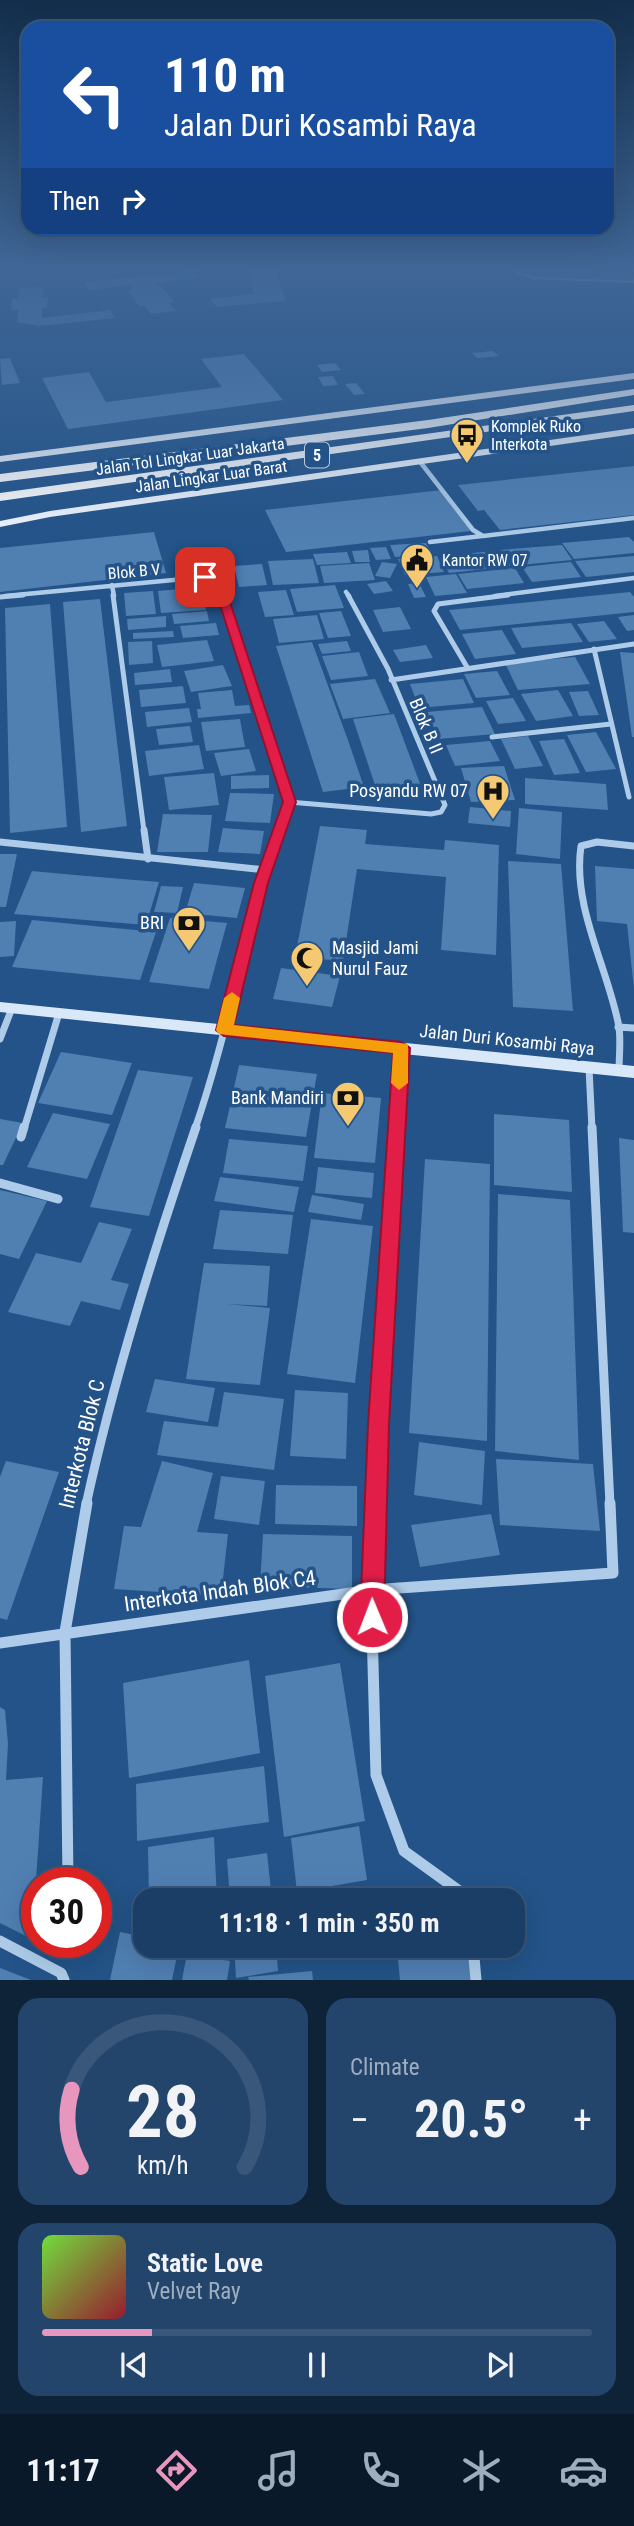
<!DOCTYPE html>
<html lang="en">
<head>
<meta charset="utf-8">
<style>
	:root { --surface:#1a3e66; --page:#23456c; --text:#f1f3f6; --muted:#9faebf; --line:#38577a; --accent:#e797bd }
	body { margin:0; font-family:"Roboto Condensed",sans-serif; background:var(--page); color:var(--text); height:100vh; display:flex; flex-direction:column; font-size:26px; white-space:nowrap }
	* { box-sizing:border-box; margin:0 }
	p { font-size:23px; color:var(--muted) }
	.icon { flex:none; width:38px; height:38px; fill:none; stroke:currentColor; stroke-width:2; stroke-linecap:round; stroke-linejoin:round }
	.map { position:relative; height:1980px; overflow:hidden }
	.details { display:flex; flex-direction:column; gap:18px; padding:18px; background:#0e2238; flex:1 }
	.details>* { flex:none }
	.top-card { position:absolute; left:21px; top:21px; width:593px; height:214px; border-radius:21px; box-shadow:0 7px 28px #0002,0 0 0 2px var(--line); background:#1a4fa0; color:#fff; overflow:hidden }
	.speed { position:absolute; left:21px; top:1867px; display:flex; gap:14px; font-size:35px; font-weight:700; text-align:center }
	.speed>* { display:grid; place-content:center; width:91px; height:91px; border-radius:50%; background:var(--surface); box-shadow:0 7px 28px #0002,0 0 0 2px var(--line); line-height:1 }
	.speed .limit { border:10px solid #d22; background:#fff; color:#111 }
	.pin { position:absolute; display:grid; place-items:center; width:60px; height:60px; color:#fff; margin:-30px; border-radius:14px; box-shadow:0 4px 10px #0006 }
	.me { position:absolute; width:77px; margin:-38px; rotate:359deg; stroke-linejoin:round; filter:drop-shadow(0 0 5px #0008) }
	.turn { display:flex; align-items:center; gap:24px; height:147px; padding:0 28px; font-size:32px }
	.turn .icon { width:91px; height:91px; stroke-width:2.5 }
	.turn b { display:block; font-size:49px; line-height:60px }
	.then { display:flex; align-items:center; height:66px; padding:0 28px; background:#0003; gap:14px; font-size:26px }
	.big { font-size:52px; font-weight:700; line-height:1.1 }
	.details .card { flex:1; display:flex; flex-direction:column; justify-content:center; gap:10px; min-width:0; padding:0 24px; border-radius:21px; background:var(--page) }
	.details .dial { align-items:center; gap:0 }
	.dial svg { height:182px; overflow:visible; fill:none; stroke:var(--line); stroke-width:7; stroke-linecap:round; text-anchor:middle }
	.dial text { fill:var(--text); stroke:none }
	.song { display:flex; align-items:center; gap:21px }
	.cover { width:84px; height:84px; border-radius:10px; background:linear-gradient(135deg,hsl(100 70% 55%),hsl(350 70% 35%)) }
	.played { height:7px; border-radius:4px; background:linear-gradient(90deg,var(--accent) 20%,var(--line) 20%) }
	.keys { display:flex; justify-content:space-around; direction:ltr }
	.heat { display:flex; justify-content:space-between; align-items:center; font-size:38px; direction:ltr }
	.details .tiles { flex:1; display:grid; gap:18px; grid-template-columns:1fr 1fr }
	.card:last-child { grid-column:span 2 }
	.trip { position:absolute; left:133px; top:1888px; width:392px; height:70px; border-radius:21px; background:var(--surface); box-shadow:0 7px 28px #0002,0 0 0 2px var(--line); font-weight:700; line-height:70px; text-align:center }
	.menu { display:flex; height:112px; justify-content:space-around; align-items:center; background:#0a1929; color:var(--muted) }
	.menu .icon { width:49px; height:49px }
	.menu .on { color:var(--accent) }
	.menu b { font-size:32px; color:var(--text) }
	.map>svg:first-child { display:block }
	.water { fill:#4b6d93; stroke:#a3c7ea; stroke-width:2 }
	.building { fill:#507fb2 }
	.lines { fill:none; stroke-linecap:round; stroke-linejoin:round }
	.minor-far4 { stroke:#aecce9; stroke-width:4.5 }
	.minor-far3 { stroke:#aecce9; stroke-width:5 }
	.minor-far2 { stroke:#aecce9; stroke-width:7 }
	.minor-far1 { stroke:#aecce9; stroke-width:9 }
	.minor { stroke:#aecce9; stroke-width:11 }
	.secondary { fill:#d9e8f8; fill-rule:evenodd }
	.primary { fill:#f2f7fe; fill-rule:evenodd }
	.motorway { fill:#fff; fill-rule:evenodd }
	.route { fill:#e11d48; stroke:#92132f; stroke-width:2 }
	.slow { fill:#f59e0b }
	.labels { text-anchor:middle; stroke-width:7; stroke-linejoin:round; paint-order:stroke }
	.far-poi-label { font-size:16px; fill:#fff; stroke:#235388; text-anchor:start }
	.shield { fill:#235388; stroke:#bdcbdb; stroke-width:2 }
	.shield-label { font-size:16px; font-weight:bold; fill:#fff }
	.far-street-label { font-size:16px; fill:#fff; stroke:#235388 }
	.street-label { font-size:18px; fill:#fff; stroke:#235388 }
	.poi-label { font-size:18px; fill:#fff; stroke:#235388; text-anchor:end }
	.near-street-label { font-size:21px; fill:#fff; stroke:#235388 }
</style>
</head>
<body>
<div class="map">
<svg width="634" height="1980" viewBox="0 0 634 1980">
	<rect width="100%" height="100%" fill="#235388"/>
	<!-- water -->
	<path class="water" d="M 514,263 L 634,263 L 634,282 L 533,278 L 517,272 Z"/>
	<!-- building -->
	<path class="building" d="M 227,263 L 274,265 L 286,301 L 217,307 L 210,299 L 254,294 L 247,268 L 224,266 Z
		M 193,271 L 199,278 L 154,283 L 162,287 L 174,302 L 169,303 L 176,311 L 151,314 L 144,305 L 139,306 L 128,290 L 133,290 L 130,285 L 89,290 L 84,282 Z
		M 43,287 L 42,298 L 48,297 L 47,308 L 42,308 L 42,318 L 110,310 L 115,318 L 40,326 L 17,322 L 18,310 L 11,310 L 12,299 L 18,299 L 19,288 Z
		M 493,351 L 499,356 L 477,358 L 472,353 Z
		M 244,354 L 283,400 L 68,429 L 42,378 L 89,372 L 106,402 L 222,387 L 201,359 Z
		M 10,358 L 20,383 L 2,385 L 0,359 Z
		M 335,363 L 341,370 L 322,372 L 317,365 Z
		M 333,376 L 338,385 L 323,386 L 318,377 Z
		M 356,383 L 365,394 L 354,395 L 345,384 Z
		M 634,466 L 634,515 L 500,530 L 484,510 L 478,511 L 458,485 Z
		M 442,490 L 471,531 L 286,552 L 265,510 Z
		M 154,532 L 166,573 L 0,592 L 0,548 Z
		M 629,537 L 634,542 L 634,553 L 574,559 L 562,543 Z
		M 426,543 L 432,555 L 395,557 L 390,545 Z
		M 562,545 L 572,560 L 509,566 L 500,550 Z
		M 386,547 L 391,559 L 376,560 L 370,548 Z
		M 368,550 L 370,562 L 355,562 L 352,551 Z
		M 494,551 L 504,567 L 449,573 L 440,556 Z
		M 347,552 L 351,563 L 317,565 L 313,554 Z
		M 437,556 L 444,572 L 405,575 L 398,559 Z
		M 634,556 L 634,572 L 586,577 L 575,561 Z
		M 313,559 L 319,583 L 273,585 L 268,561 Z
		M 382,562 L 397,564 L 390,578 L 375,576 Z
		M 571,562 L 581,577 L 532,582 L 522,567 Z
		M 369,563 L 375,580 L 324,583 L 320,566 Z
		M 262,564 L 267,585 L 239,587 L 234,566 Z
		M 515,568 L 524,583 L 467,589 L 458,574 Z
		M 456,574 L 467,593 L 435,596 L 426,577 Z
		M 386,581 L 393,591 L 374,594 L 367,584 Z
		M 419,583 L 426,597 L 414,598 L 408,584 Z
		M 335,585 L 344,608 L 297,612 L 290,589 Z
		M 202,587 L 206,610 L 161,613 L 158,591 Z
		M 286,590 L 294,615 L 265,617 L 258,592 Z
		M 153,591 L 156,614 L 126,616 L 124,593 Z
		M 630,592 L 634,597 L 634,612 L 460,630 L 449,610 Z
		M 100,599 L 127,826 L 81,832 L 63,602 Z
		M 50,604 L 67,827 L 10,833 L 5,608 Z
		M 400,607 L 411,629 L 383,632 L 373,610 Z
		M 207,611 L 209,621 L 174,624 L 172,614 Z
		M 341,611 L 351,636 L 328,638 L 319,613 Z
		M 317,615 L 324,639 L 279,643 L 273,619 Z
		M 634,615 L 634,630 L 627,631 L 618,617 Z
		M 166,616 L 166,627 L 128,630 L 127,619 Z
		M 604,621 L 617,639 L 589,642 L 577,624 Z
		M 216,623 L 219,635 L 183,638 L 180,626 Z
		M 571,623 L 583,642 L 522,648 L 511,628 Z
		M 502,630 L 516,654 L 475,659 L 462,634 Z
		M 173,631 L 174,637 L 133,639 L 133,633 Z
		M 207,640 L 214,661 L 162,667 L 157,645 Z
		M 152,641 L 153,663 L 129,665 L 128,642 Z
		M 347,641 L 351,651 L 322,654 L 318,644 Z
		M 312,642 L 349,743 L 364,787 L 323,792 L 276,646 Z
		M 426,645 L 433,658 L 400,662 L 393,650 Z
		M 359,652 L 368,676 L 331,680 L 322,656 Z
		M 620,652 L 634,653 L 634,737 L 632,737 Z
		M 575,657 L 590,684 L 518,690 L 505,663 Z
		M 223,665 L 232,686 L 191,692 L 184,671 Z
		M 170,669 L 172,682 L 135,685 L 134,673 Z
		M 497,671 L 510,695 L 476,698 L 464,674 Z
		M 375,679 L 390,713 L 343,719 L 330,684 Z
		M 463,679 L 474,703 L 419,708 L 410,684 Z
		M 183,686 L 186,703 L 141,707 L 139,690 Z
		M 232,690 L 235,706 L 249,705 L 251,713 L 198,718 L 197,709 L 201,709 L 198,693 Z
		M 558,690 L 573,716 L 536,721 L 521,694 Z
		M 588,691 L 599,715 L 579,716 L 569,692 Z
		M 513,698 L 526,721 L 498,724 L 486,701 Z
		M 482,707 L 495,734 L 438,739 L 427,712 Z
		M 189,708 L 192,722 L 147,727 L 145,712 Z
		M 394,714 L 422,789 L 378,794 L 353,719 Z
		M 240,719 L 245,747 L 206,751 L 201,722 Z
		M 190,726 L 193,742 L 159,745 L 156,729 Z
		M 596,732 L 616,769 L 586,772 L 567,735 Z
		M 528,736 L 543,766 L 515,769 L 501,739 Z
		M 564,739 L 580,773 L 554,775 L 539,741 Z
		M 490,741 L 500,761 L 455,766 L 446,745 Z
		M 199,745 L 204,769 L 149,776 L 145,751 Z
		M 249,749 L 256,771 L 221,776 L 214,753 Z
		M 504,766 L 515,800 L 471,802 L 461,768 Z
		M 214,773 L 219,805 L 169,810 L 164,777 Z
		M 269,775 L 269,788 L 231,789 L 231,776 Z
		M 525,778 L 606,784 L 608,810 L 525,804 Z
		M 230,793 L 274,794 L 270,823 L 225,821 Z
		M 470,807 L 511,811 L 510,827 L 468,823 Z
		M 519,808 L 562,812 L 560,859 L 516,854 Z
		M 163,814 L 212,815 L 208,852 L 157,852 Z
		M 320,826 L 367,830 L 365,844 L 444,850 L 445,840 L 499,845 L 496,955 L 441,950 L 446,877 L 357,869 L 343,961 L 295,957 Z
		M 223,828 L 264,831 L 260,854 L 218,852 Z
		M 0,854 L 17,854 L 6,907 L 0,907 Z
		M 508,861 L 561,864 L 573,1011 L 513,1007 Z
		M 595,866 L 634,869 L 634,989 L 627,924 L 597,921 Z
		M 32,871 L 75,875 L 159,882 L 146,925 L 14,914 Z
		M 194,883 L 245,888 L 237,918 L 185,913 Z
		M 161,886 L 183,887 L 177,913 L 154,912 Z
		M 170,918 L 227,923 L 209,989 L 149,982 Z
		M 32,920 L 156,932 L 140,980 L 12,967 Z
		M 16,921 L 14,956 L 0,957 L 0,922 Z
		M 281,968 L 340,976 L 332,1007 L 273,999 Z
		M 61,1052 L 132,1063 L 112,1115 L 38,1103 Z
		M 239,1065 L 317,1074 L 306,1137 L 225,1128 Z
		M 138,1070 L 193,1077 L 149,1216 L 90,1207 Z
		M 322,1093 L 381,1098 L 375,1163 L 314,1158 Z
		M 53,1113 L 110,1124 L 87,1179 L 27,1167 Z
		M 494,1114 L 569,1120 L 572,1192 L 494,1185 Z
		M 0,1119 L 23,1123 L 3,1165 L 0,1165 Z
		M 619,1138 L 634,1140 L 634,1233 L 623,1232 Z
		M 229,1139 L 308,1146 L 303,1181 L 223,1173 Z
		M 425,1159 L 490,1164 L 487,1441 L 409,1433 Z
		M 318,1167 L 374,1173 L 372,1198 L 315,1193 Z
		M 220,1177 L 299,1187 L 294,1212 L 214,1201 Z
		M 0,1190 L 47,1201 L 19,1259 L 0,1254 Z
		M 498,1194 L 570,1200 L 579,1460 L 495,1451 Z
		M 312,1195 L 364,1204 L 361,1220 L 308,1212 Z
		M 220,1210 L 293,1215 L 288,1254 L 213,1249 Z
		M 311,1219 L 373,1226 L 355,1383 L 287,1374 Z
		M 99,1222 L 132,1229 L 111,1280 L 129,1284 L 120,1310 L 81,1301 L 70,1326 L 8,1312 L 36,1253 L 81,1263 Z
		M 204,1263 L 270,1266 L 267,1306 L 228,1304 L 270,1308 L 260,1385 L 186,1379 Z
		M 155,1379 L 215,1388 L 208,1422 L 146,1412 Z
		M 295,1390 L 348,1393 L 346,1459 L 290,1456 Z
		M 224,1392 L 284,1399 L 274,1470 L 157,1455 L 164,1421 L 218,1427 Z
		M 419,1442 L 485,1451 L 482,1505 L 414,1495 Z
		M 496,1459 L 593,1464 L 600,1531 L 500,1525 Z
		M 6,1461 L 59,1472 L 7,1620 L 0,1618 L 0,1477 Z
		M 162,1461 L 213,1473 L 197,1532 L 228,1534 L 221,1596 L 114,1589 L 124,1526 L 141,1527 Z
		M 221,1476 L 265,1481 L 259,1525 L 214,1519 Z
		M 276,1485 L 357,1486 L 357,1526 L 275,1524 Z
		M 491,1514 L 500,1555 L 420,1567 L 411,1525 Z
		M 263,1534 L 352,1536 L 352,1589 L 260,1586 Z
		M 249,1660 L 260,1753 L 129,1778 L 123,1683 Z
		M 340,1663 L 365,1821 L 284,1837 L 265,1676 Z
		M 0,1707 L 5,1710 L 8,1744 L 6,1780 L 43,1777 L 32,1939 L 0,1923 Z
		M 264,1766 L 269,1822 L 137,1841 L 136,1784 Z
		M 359,1826 L 367,1880 L 297,1892 L 291,1838 Z
		M 214,1837 L 217,1900 L 149,1900 L 148,1847 Z
		M 267,1853 L 272,1900 L 230,1900 L 227,1859 Z
		M 120,1932 L 145,1937 L 145,1946 L 179,1946 L 172,1980 L 110,1980 Z
		M 234,1946 L 276,1946 L 278,1971 L 236,1978 Z
		M 187,1954 L 230,1961 L 227,1980 L 182,1980 Z
		M 469,1955 L 472,1980 L 400,1980 L 398,1960 Z
		M 0,1968 L 31,1980 L 0,1980 Z
		M 312,1971 L 313,1980 L 249,1980 L 248,1977 Z"/>
	<g class="lines">
		<!-- minor-far4 -->
		<path class="minor-far4" d="M 421,463 L 473,530 L 483,536 L 634,518
			M 430,542 L 482,536
			M 112,585 L 114,596
			M 346,592 L 349,596
			M 5,596 L 205,577 L 218,581 L 223,596
			M 495,596 L 634,578"/>
		<!-- minor-far3 -->
		<path class="minor-far3" d="M 113,595 L 144,831
			M 222,595 L 289,802 L 279,831
			M 0,597 L 23,595
			M 594,649 L 629,797
			M 467,667 L 434,611 L 438,604 L 508,595
			M 391,680 L 634,644
			M 492,737 L 611,724
			M 289,802 L 431,814 L 441,812 L 445,805 L 388,669 L 348,595"/>
		<!-- minor-far2 -->
		<path class="minor-far2" d="M 144,830 L 148,859
			M 0,842 L 266,870
			M 618,1027 L 634,1028
			M 0,1039 L 12,1008
			M 589,1068 L 592,1129
			M 619,1071 C 619,1057 621,1042 619,1027 C 608,967 572,908 581,846 L 597,842 L 634,846
			M 24,1129 L 59,1013
			M 195,1129 C 229,1030 246,928 279,830
			M 397,1129 L 402,1048"/>
		<!-- minor-far1 -->
		<path class="minor-far1" d="M 592,1127 L 610,1505
			M 21,1137 L 24,1127
			M 0,1183 L 58,1199
			M 86,1505 C 114,1377 154,1251 196,1127
			M 375,1505 L 397,1127"/>
		<!-- minor -->
		<path class="minor" d="M 375,1503 L 371,1590 L 376,1775 L 404,1851 L 462,1893 L 467,1900
			M 0,1643 L 371,1590 L 613,1573 L 610,1503
			M 68,1881 L 65,1632 L 87,1503
			M 0,1941 L 61,1973 L 64,1980
			M 473,1946 L 476,1980"/>
		<!-- secondary -->
		<path class="secondary" d="M 0,1002 L 634,1066 L 634,1078 L 0,1012 Z"/>
		<!-- primary -->
		<path class="primary" d="M 634,373 L 634,379 L 0,462 L 0,456 Z
			M 634,428 L 634,434 L 50,517 L 0,527 L 0,521 L 50,511 Z"/>
		<!-- motorway -->
		<path class="motorway" d="M 634,389 L 634,395 L 428,428 L 0,482 L 0,474 L 428,420 Z
			M 634,405 L 634,411 L 0,501 L 0,493 Z"/>
	</g>
	<!-- sky -->
	<linearGradient id="sky" x2="0" y2="1"><stop stop-color="#132e4b"/><stop offset="0.49" stop-color="#3f6696"/><stop offset="1" stop-color="#3f6696" stop-opacity="0"/></linearGradient>
	<rect width="634" height="541" fill="url(#sky)"/>
	<!-- route -->
	<path class="route" d="M 205,574 L 223,581 L 296,802 L 268,883 L 234,1025 L 402,1042 L 410,1048 L 389,1424 L 384,1617 L 380,1625 L 372,1629 L 364,1625 L 360,1617 L 368,1424 L 393,1053 L 224,1036 L 216,1030 L 254,883 L 283,802 L 213,583 L 200,577 Z"/>
	<!-- slow -->
	<path class="slow" d="M 232,992 L 240,998 L 234,1025 L 408,1044 L 408,1083 L 399,1090 L 391,1083 L 393,1053 L 219,1034 L 216,1030 L 224,998 Z"/>
	<!-- icons -->
	<defs>
		<symbol id="bus-pin" viewBox="-11 -11 22 30"><path d="M0 17L-7.5 6A9.5 9.5 0 1 1 7.5 6Z" fill="#f5c971" stroke="#235388"/><path d="M-5-6H5V4H4V6H2V4H-2V6H-4V4H-5ZM-3.5-4V0h7V-4ZM-3.5 1.2v1.5H-2V1.2ZM2 1.2v1.5H3.5V1.2Z" fill="#111"/></symbol>
		<symbol id="civic-pin" viewBox="-11 -11 22 30"><path d="M0 17L-7.5 6A9.5 9.5 0 1 1 7.5 6Z" fill="#f5c971" stroke="#235388"/><path d="M-.6-6.5H3V-4.5H.6V-3L4-1V1h2V6H-6V1h2V-1L-.6-3ZM-1.2 2.5V6h2.4V2.5Z" fill="#111"/></symbol>
		<symbol id="hospital-pin" viewBox="-11 -11 22 30"><path d="M0 17L-7.5 6A9.5 9.5 0 1 1 7.5 6Z" fill="#f5c971" stroke="#235388"/><path d="M-5-5h3v3.5h4V-5h3V5h-3V1.5h-4V5h-3Z" fill="#111"/></symbol>
		<symbol id="bank-pin" viewBox="-11 -11 22 30"><path d="M0 17L-7.5 6A9.5 9.5 0 1 1 7.5 6Z" fill="#f5c971" stroke="#235388"/><path d="M-6-4H6V4H-6ZM0-2.3a2.3 2.3 0 1 0 0 4.6a2.3 2.3 0 1 0 0-4.6Z" fill="#111"/></symbol>
		<symbol id="mosque-pin" viewBox="-11 -11 22 30"><path d="M0 17L-7.5 6A9.5 9.5 0 1 1 7.5 6Z" fill="#f5c971" stroke="#235388"/><path d="M3.5-4.9A6 6 0 1 0 3.5 4.9A5 5 0 1 1 3.5-4.9Z" fill="#111"/></symbol>
	</defs>
	<g fill-rule="evenodd">
		<use href="#bus-pin" x="448" y="416" width="38" height="52"/>
		<use href="#civic-pin" x="398" y="541" width="38" height="52"/>
		<use href="#hospital-pin" x="474" y="772" width="38" height="52"/>
		<use href="#bank-pin" x="170" y="904" width="38" height="52"/>
		<use href="#mosque-pin" x="288" y="939" width="38" height="52"/>
		<use href="#bank-pin" x="329" y="1079" width="38" height="52"/>
	</g>
	<g class="labels">
		<!-- far-poi labels -->
		<g class="far-poi-label">
			<text x="491" y="432">Komplek Ruko<tspan x="491" dy="18">Interkota</tspan></text>
			<text x="442" y="566">Kantor RW 07</text>
		</g>
		<!-- shield labels -->
		<rect class="shield" x="305" y="442.5" width="24" height="25" rx="5"/>
		<g class="shield-label">
			<text x="317" y="461">5</text>
		</g>
		<!-- far-street labels -->
		<g class="far-street-label">
			<text transform="translate(190 456) rotate(-8)" y="6">Jalan Tol Lingkar Luar Jakarta</text>
			<text transform="translate(211 476) rotate(-8)" y="6">Jalan Lingkar Luar Barat</text>
			<text transform="translate(134 571) rotate(-5)" y="6">Blok B V</text>
		</g>
		<!-- street labels -->
		<g class="street-label">
			<text transform="translate(426 726) rotate(67)" y="6">Blok B II</text>
			<text transform="translate(507 1040) rotate(6)" y="6">Jalan Duri Kosambi Raya</text>
		</g>
		<!-- poi labels -->
		<g class="poi-label">
			<text x="468" y="797">Posyandu RW 07</text>
			<text x="164" y="929">BRI</text>
			<text x="332" y="954" text-anchor="start">Masjid Jami<tspan x="332" dy="21">Nurul Fauz</tspan></text>
			<text x="324" y="1104">Bank Mandiri</text>
		</g>
		<!-- near-street labels -->
		<g class="near-street-label">
			<text transform="translate(82 1444) rotate(-76)" y="7">Interkota Blok C</text>
			<text transform="translate(220 1591) rotate(-8)" y="7">Interkota Indah Blok C4</text>
		</g>
	</g>
</svg>
<div class="speed"><div class="limit">30</div></div>
<div class="pin" style="left:205px;top:577px;background:#d93025"><svg class="icon" aria-label="arrive" viewBox="0 0 24 24"><path d="M6 21V4h12l-3 4 3 4H6"/></svg></div>
<svg class="me" style="left:372px;top:1617px" viewBox="-20 -20 40 40"><circle r="17" fill="#e11d48" stroke="#fff" stroke-width="3"/><path d="M0-11L8 9 0 5-8 9z" fill="#fff"/></svg>
<div class="trip">11:18 · 1 min · 350 m</div>
<div class="top-card">
<div class="turn"><svg class="icon" aria-label="left" viewBox="0 0 24 24"><path d="M17 20v-9H6M10 6l-5 5 5 5"/></svg><div><b>110 m</b>Jalan Duri Kosambi Raya</div></div>
<div class="then">Then<svg class="icon" aria-label="right" viewBox="0 0 24 24"><path d="M7 20v-9h11M14 6l5 5-5 5"/></svg></div>
</div>
</div>
<section class="details">
<div class="tiles">
<div class="card dial"><svg viewBox="0 0 100 80">
<path d="M14 69A42 42 0 1 1 86 69"/>
<path d="M14 69A42 42 0 0 1 10 35" stroke="#e797bd"/>
<text x="50" y="56" font-size="32" font-weight="700">28</text>
<text x="50" y="72" font-size="11">km/h</text>
</svg></div>
<div class="card"><p>Climate</p>
<div class="heat"><a>−</a><b class="big">20.5°</b><a>+</a></div>
</div>
<div class="card">
<div class="song"><i class="cover"></i><div><b>Static Love</b><p>Velvet Ray</p></div></div>
<div class="played"></div>
<div class="keys"><svg class="icon" aria-label="previous" viewBox="0 0 24 24"><path d="M18 5L8 12l10 7zM5 5v14"/></svg><svg class="icon" aria-label="pause" viewBox="0 0 24 24"><path d="M8 5v14M16 5v14"/></svg><svg class="icon" aria-label="next" viewBox="0 0 24 24"><path d="M6 5l10 7-10 7zM19 5v14"/></svg></div>
</div>
</div>
</section>
<nav class="menu">
<b>11:17</b>
<svg class="icon on" aria-label="directions" viewBox="0 0 24 24"><path d="M12 3l9 9-9 9-9-9zM9 14v-3h6M13 9l2 2-2 2"/></svg>
<svg class="icon" aria-label="music" viewBox="0 0 24 24"><path d="M9 18V5l10-2v13"/><circle cx="6" cy="18" r="3"/><circle cx="16" cy="16" r="3"/></svg>
<svg class="icon" aria-label="phone" viewBox="0 0 24 24"><path d="M5 4h4l2 5-3 2q2 4 5 5l2-3 5 2v4C11 20 4 13 5 4z"/></svg>
<svg class="icon" aria-label="climate" viewBox="0 0 24 24"><path d="M12 3v18M4 7l16 10M4 17L20 7"/></svg>
<svg class="icon" aria-label="car" viewBox="0 0 24 24"><path d="M5 17H2v-5l4-1 3-4h7l3 4 3 1v5h-3M9 17h6M6 11h13"/><circle cx="7" cy="17" r="2"/><circle cx="17" cy="17" r="2"/></svg>
</nav>
</body>
</html>
